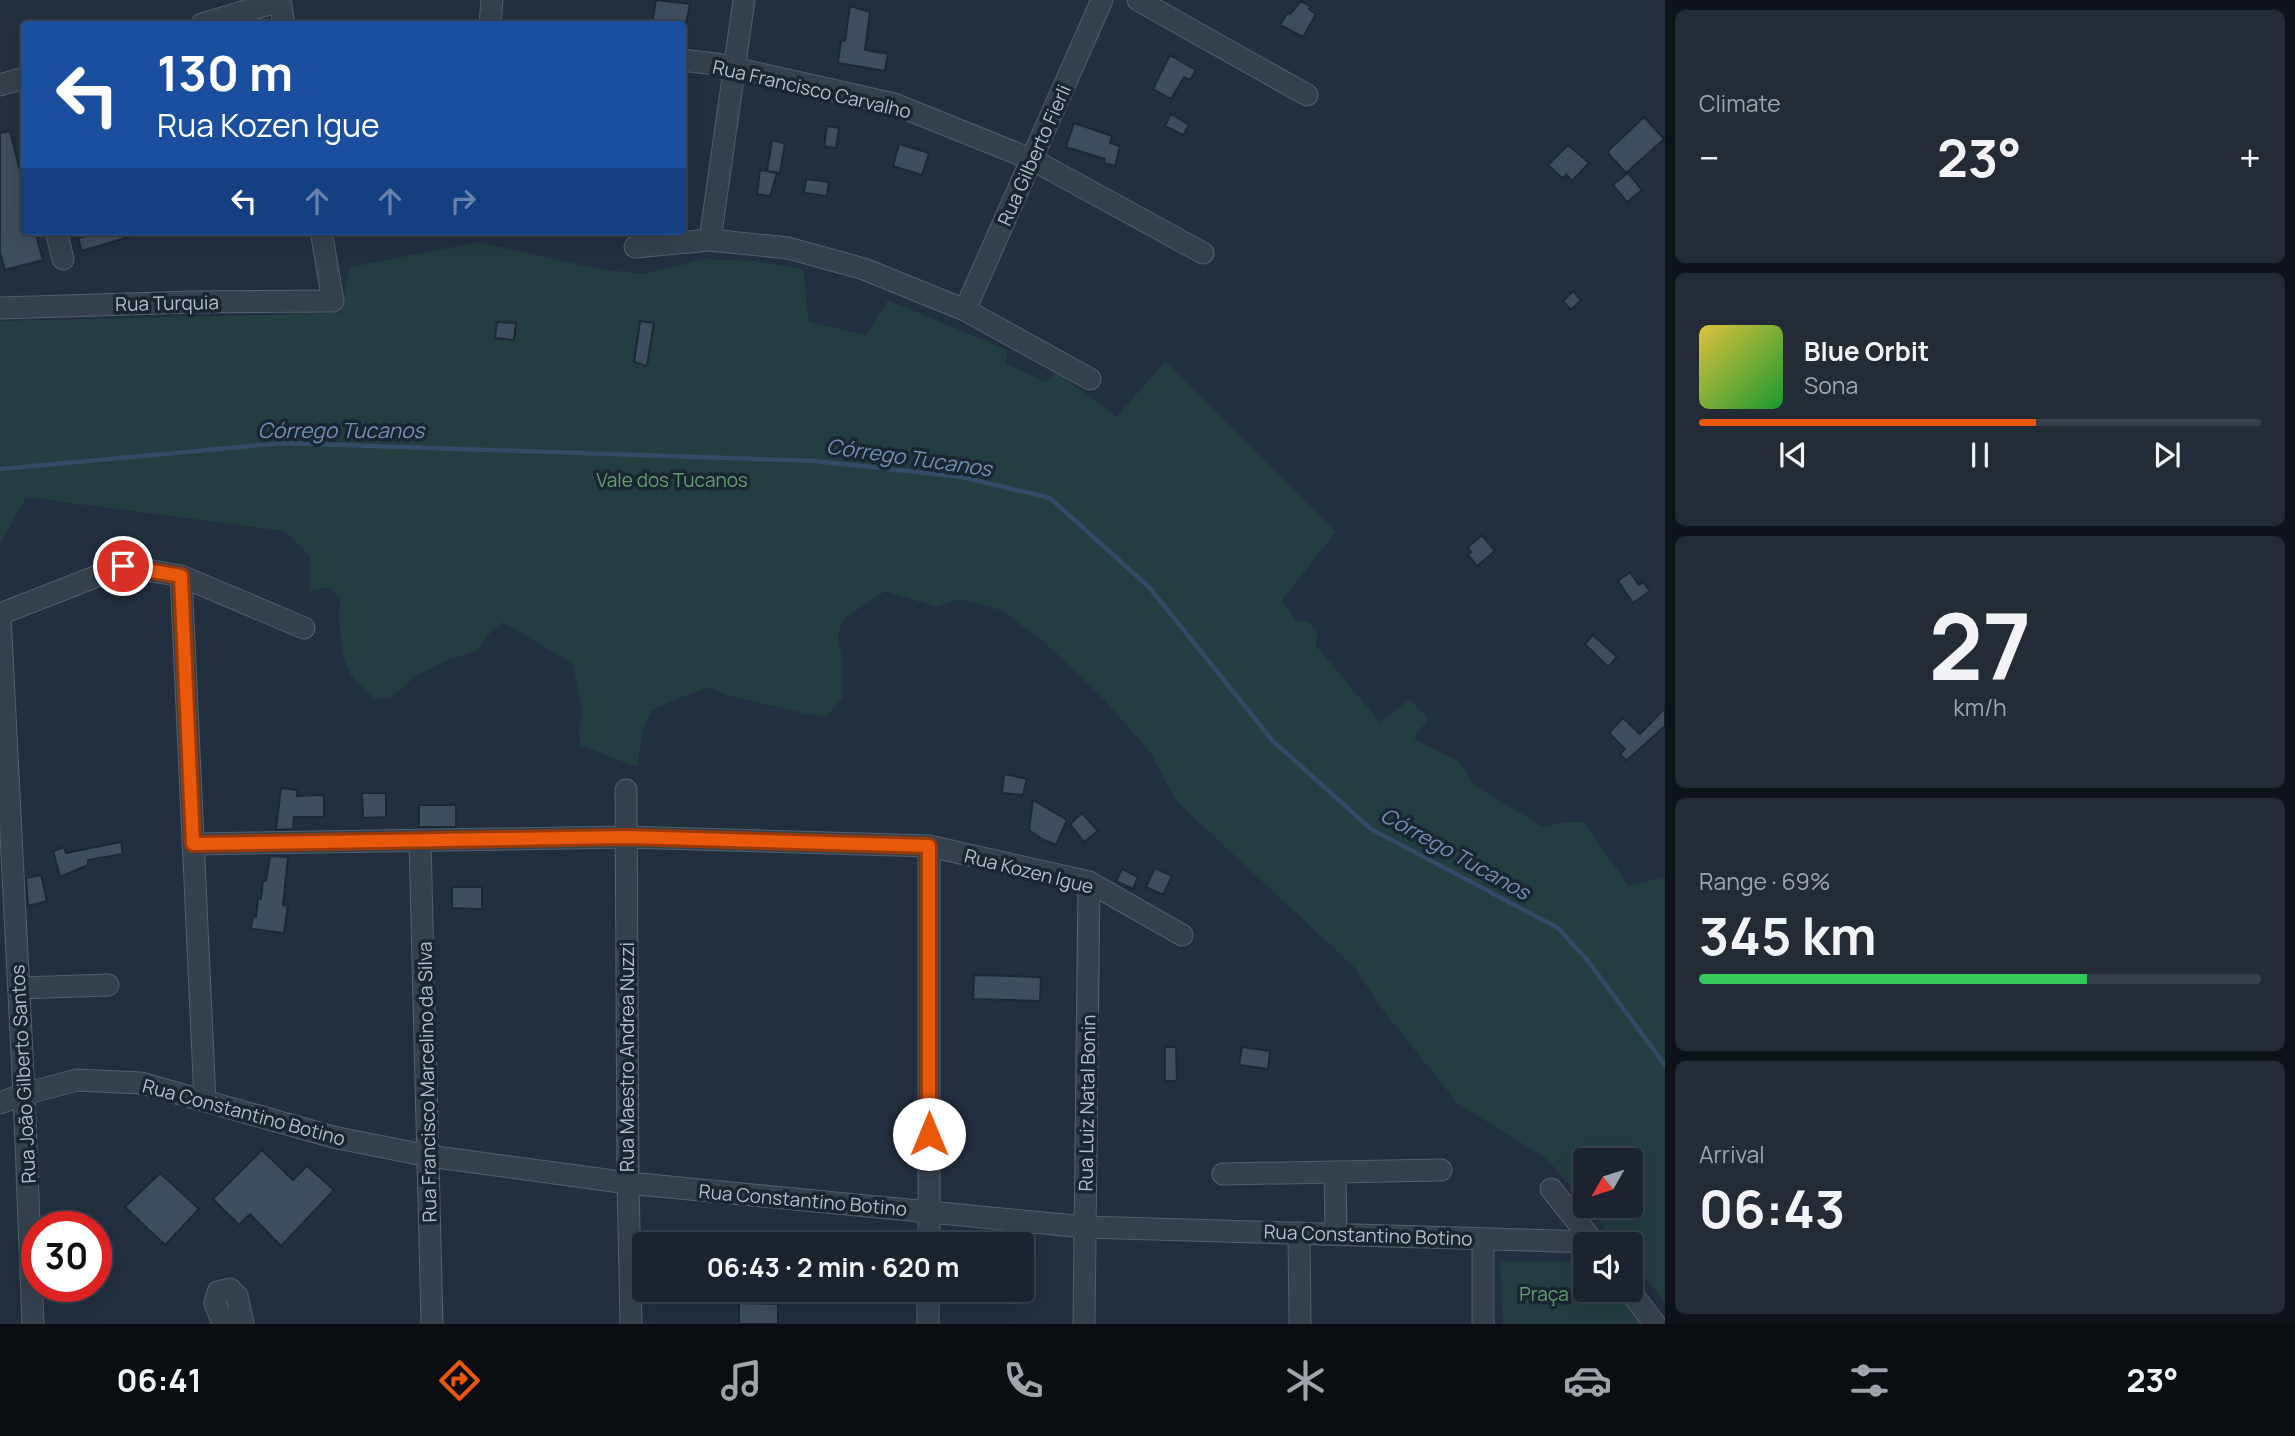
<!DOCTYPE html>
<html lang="en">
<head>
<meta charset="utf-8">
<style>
	:root { --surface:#1a232f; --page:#232b37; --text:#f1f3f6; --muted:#9fa4aa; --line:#38404b; --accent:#ea580c }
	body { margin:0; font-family:Manrope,sans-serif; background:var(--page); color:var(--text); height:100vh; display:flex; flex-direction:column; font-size:26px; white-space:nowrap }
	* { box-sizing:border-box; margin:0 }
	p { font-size:23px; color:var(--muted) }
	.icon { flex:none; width:38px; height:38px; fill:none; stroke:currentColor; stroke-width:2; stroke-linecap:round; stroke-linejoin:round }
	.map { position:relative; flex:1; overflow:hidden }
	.sheet { display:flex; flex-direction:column; gap:10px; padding:10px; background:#0e131a; width:630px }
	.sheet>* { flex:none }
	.hud { position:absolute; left:21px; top:21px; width:665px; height:214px; border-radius:7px; box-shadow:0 7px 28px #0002,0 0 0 2px var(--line); background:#1a4fa0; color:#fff; overflow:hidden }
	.needle { width:46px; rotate:231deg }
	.buttons { position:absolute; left:1573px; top:1148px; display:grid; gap:14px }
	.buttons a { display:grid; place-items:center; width:70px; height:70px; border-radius:7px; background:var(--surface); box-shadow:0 7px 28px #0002,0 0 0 2px var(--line); font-size:35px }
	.speed { position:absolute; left:21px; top:1211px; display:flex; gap:14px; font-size:35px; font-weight:700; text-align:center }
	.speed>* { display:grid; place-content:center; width:91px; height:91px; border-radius:50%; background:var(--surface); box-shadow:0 7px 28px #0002,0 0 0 2px var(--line); line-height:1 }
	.speed .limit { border:10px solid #d22; background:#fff; color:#111 }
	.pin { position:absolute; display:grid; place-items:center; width:60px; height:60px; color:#fff; margin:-30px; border:4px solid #fff; border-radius:50%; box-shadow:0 2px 7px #0007 }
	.me { position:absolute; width:77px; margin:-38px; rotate:0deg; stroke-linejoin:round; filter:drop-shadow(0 0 5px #0008) }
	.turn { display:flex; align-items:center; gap:24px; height:147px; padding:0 21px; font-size:32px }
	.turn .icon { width:91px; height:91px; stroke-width:2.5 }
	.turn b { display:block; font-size:49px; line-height:60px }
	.lanes { display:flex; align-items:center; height:66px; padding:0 21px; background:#0003; justify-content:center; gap:35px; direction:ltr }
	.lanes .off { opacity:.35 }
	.big { font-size:52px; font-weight:700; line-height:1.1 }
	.sheet .widget { flex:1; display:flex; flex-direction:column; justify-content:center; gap:10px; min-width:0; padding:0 24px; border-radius:10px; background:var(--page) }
	.sheet .dial { align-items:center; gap:0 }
	.dial b { font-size:91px; line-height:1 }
	.song { display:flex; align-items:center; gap:21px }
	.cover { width:84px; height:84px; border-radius:10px; background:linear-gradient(135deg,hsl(50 70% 55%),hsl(130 70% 35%)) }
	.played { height:7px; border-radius:4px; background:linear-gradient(90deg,var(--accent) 60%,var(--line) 60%) }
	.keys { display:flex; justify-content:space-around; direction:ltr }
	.heat { display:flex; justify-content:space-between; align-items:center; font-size:38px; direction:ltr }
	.charge { height:10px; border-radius:5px; background:linear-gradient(90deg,#34c759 69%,var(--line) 0) }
	.trip { position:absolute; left:632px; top:1232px; width:402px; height:70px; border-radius:7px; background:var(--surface); box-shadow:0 7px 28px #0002,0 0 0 2px var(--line); font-weight:700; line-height:70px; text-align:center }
	.menu { display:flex; height:112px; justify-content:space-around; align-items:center; background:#0a0e13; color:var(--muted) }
	.menu .icon { width:49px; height:49px }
	.menu .current { color:var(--accent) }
	.menu b { font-size:32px; color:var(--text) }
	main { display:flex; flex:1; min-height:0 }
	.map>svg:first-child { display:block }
	.green { fill:#243d40 }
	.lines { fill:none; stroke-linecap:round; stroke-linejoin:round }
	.stream { stroke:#344c67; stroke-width:4.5 }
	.building { fill:#3e4e5e; stroke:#1d2835; stroke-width:2 }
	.minor-casing { stroke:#545f6c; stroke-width:23 }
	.minor { stroke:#36414e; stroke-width:21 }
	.route-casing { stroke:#983908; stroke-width:18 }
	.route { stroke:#ea580c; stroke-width:12 }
	.labels { text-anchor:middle; stroke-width:7; stroke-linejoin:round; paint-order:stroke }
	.street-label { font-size:19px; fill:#b2bcca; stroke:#1b2633 }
	.park-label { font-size:19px; fill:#679c71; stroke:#1b2633 }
	.water-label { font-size:21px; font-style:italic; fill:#708eaf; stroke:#1b2633 }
</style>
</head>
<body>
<main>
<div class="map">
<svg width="1665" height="1324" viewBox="0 0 1665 1324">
	<rect width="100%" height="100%" fill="#222f3f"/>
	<!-- green -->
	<path class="green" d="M 479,242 L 603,270 L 645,274 L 706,259 L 754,261 L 803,269 L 809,322 L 866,335 L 888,300 L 1007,350 L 1006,364 L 1046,382 L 1055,372 L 1117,417 L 1165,361 L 1336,532 L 1282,600 L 1296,620 L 1308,622 L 1317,631 L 1316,646 L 1380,722 L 1410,699 L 1428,719 L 1414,739 L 1460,762 L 1474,785 L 1543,827 L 1565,822 L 1583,822 L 1629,886 L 1665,877 L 1665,1302 L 1631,1261 L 1631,1244 L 1618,1244 L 1586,1206 L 1631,1206 L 1631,1160 L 1586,1160 L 1586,1205 L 1546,1158 L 1458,1104 L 1382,1009 L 1354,967 L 1176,801 L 1150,752 L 1100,695 L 1041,639 L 1001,610 L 960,599 L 937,607 L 885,591 L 842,620 L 838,637 L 843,664 L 842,698 L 825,718 L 727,695 L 709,687 L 679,698 L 651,711 L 643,730 L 637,767 L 580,745 L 579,726 L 582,712 L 573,664 L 503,622 L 489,634 L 476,651 L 447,660 L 417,675 L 389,699 L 374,698 C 367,690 354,682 350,673 C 340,655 338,619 340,599 L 329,587 L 310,591 L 309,555 L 284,531 L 26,497 L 0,544 L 0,321 L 340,313 L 350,267 Z
		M 1500,1261 L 1585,1262 L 1586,1290 L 1616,1290 L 1645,1324 L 1503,1324 Z"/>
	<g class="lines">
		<!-- stream -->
		<path class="stream" d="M 0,469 L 284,443 L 815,461 L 962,477 L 1050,498 L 1149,587 L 1273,741 L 1371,829 L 1558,928 L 1588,961 L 1665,1065"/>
	</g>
	<!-- building -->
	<path class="building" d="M 656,0 L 690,4 L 686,24 L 652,24 Z
		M 1301,1 L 1311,7 L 1309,9 L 1316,14 L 1303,37 L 1280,25 L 1288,12 L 1290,14 Z
		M 850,6 L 870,12 L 865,50 L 888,54 L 885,71 L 838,63 L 841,40 L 845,41 Z
		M 1170,55 L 1196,70 L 1190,80 L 1184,77 L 1171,99 L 1153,89 Z
		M 1171,114 L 1189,125 L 1183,135 L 1165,126 Z
		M 1644,117 L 1664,139 L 1626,173 L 1607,152 Z
		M 1074,123 L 1112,136 L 1110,143 L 1120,146 L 1115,166 L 1104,163 L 1105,159 L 1066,147 Z
		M 827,126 L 839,128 L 836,148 L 824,146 Z
		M 10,131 L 24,187 L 24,231 L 35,231 L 43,260 L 5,270 L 0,252 L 0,133 Z
		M 772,140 L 785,143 L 780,173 L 767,171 Z
		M 899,144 L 929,153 L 922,175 L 893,166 Z
		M 1568,145 L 1589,163 L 1572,181 L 1566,174 L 1563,179 L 1548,165 Z
		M 760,170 L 777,173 L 770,196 L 757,194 Z
		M 1628,173 L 1642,190 L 1627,202 L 1613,185 Z
		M 806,179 L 829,182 L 827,196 L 804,193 Z
		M 95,231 L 139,231 L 139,234 L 82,251 L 78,238 L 95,234 Z
		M 1573,291 L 1581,300 L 1571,310 L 1563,301 Z
		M 640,321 L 654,323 L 647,366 L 634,362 Z
		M 497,322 L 516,323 L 514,340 L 495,338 Z
		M 1482,535 L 1495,551 L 1477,566 L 1468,555 L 1471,552 L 1468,547 Z
		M 1630,572 L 1639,585 L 1643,582 L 1650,591 L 1633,603 L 1618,581 Z
		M 1593,635 L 1617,657 L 1608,667 L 1585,644 Z
		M 1665,708 L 1665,726 L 1626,761 L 1620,754 L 1625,749 L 1609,733 L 1623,718 L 1640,734 Z
		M 1004,774 L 1027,779 L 1023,795 L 1002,793 Z
		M 281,788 L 297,790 L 297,796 L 324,795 L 324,817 L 294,817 L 293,829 L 276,830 Z
		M 362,793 L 386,793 L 386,817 L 363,818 Z
		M 1033,800 L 1067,820 L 1056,845 L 1042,839 L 1029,830 Z
		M 419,805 L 456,805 L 456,827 L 419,827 Z
		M 1082,813 L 1098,831 L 1084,842 L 1070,824 Z
		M 121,842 L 123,854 L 88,860 L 88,865 L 60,877 L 53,851 L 64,847 L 66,853 Z
		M 270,856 L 288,857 L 283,905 L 288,906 L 284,933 L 251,929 L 253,916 L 256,917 L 258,898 L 261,899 L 263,880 L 266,881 Z
		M 1155,868 L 1172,876 L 1163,895 L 1146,887 Z
		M 1122,869 L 1138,877 L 1133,889 L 1116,881 Z
		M 41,875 L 47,901 L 28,906 L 26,878 Z
		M 452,887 L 482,887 L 482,909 L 452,908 Z
		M 974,975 L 1041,977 L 1040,1001 L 973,999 Z
		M 1165,1047 L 1176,1047 L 1177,1081 L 1165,1081 Z
		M 1242,1047 L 1270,1051 L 1268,1069 L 1239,1065 Z
		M 262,1150 L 293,1180 L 307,1166 L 334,1190 L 281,1246 L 250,1214 L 239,1225 L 213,1199 Z
		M 160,1173 L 199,1209 L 165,1245 L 125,1207 Z
		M 739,1303 L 778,1304 L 778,1324 L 739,1324 Z"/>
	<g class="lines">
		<defs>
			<path id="minor" d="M 280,0 L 284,24
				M 1138,0 L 1307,95
				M 202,24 L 280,1
				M 490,24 L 492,0
				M 682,60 L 716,64 L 894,104 L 1033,160 L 1203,253
				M 0,85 L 24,78
				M 56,231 L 63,259
				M 710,240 L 744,0
				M 635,247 L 710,240 L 788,248 L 864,269 L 965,310 L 1090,379
				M 0,308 L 192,302 L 333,301 L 321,231
				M 965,310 L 1102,0
				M 181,576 L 205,1101
				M 0,614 L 24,1094 L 33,1324
				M 0,614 L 123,566 L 181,576 L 304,628
				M 626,790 L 628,1183 L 631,1324
				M 420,840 L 432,1324
				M 193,844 L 626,837 L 929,846 L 1089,882 L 1182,935
				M 19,988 L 108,985
				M 0,1103 L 24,1094 L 77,1080 L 141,1083 L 333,1137 L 429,1156 L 628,1183 L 1085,1227 L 1593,1242
				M 1335,1172 L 1336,1234
				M 1223,1174 L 1441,1170
				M 1551,1189 L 1595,1244
				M 1299,1233 L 1300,1324
				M 1483,1239 L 1483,1324
				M 929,1244 L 929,846
				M 1629,1290 L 1655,1324
				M 223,1324 L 215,1303 L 218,1292 L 230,1289 L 237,1296 L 243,1324
				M 928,1324 L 928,1290
				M 1084,1324 L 1089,882"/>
		</defs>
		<!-- minor casing -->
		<use href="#minor" class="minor-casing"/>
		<!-- minor -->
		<use href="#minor" class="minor"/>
	</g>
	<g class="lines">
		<defs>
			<path id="route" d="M 123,566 L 181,576 L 193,844 L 626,837 L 929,846 L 929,1134"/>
		</defs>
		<!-- route casing -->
		<use href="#route" class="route-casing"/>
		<!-- route -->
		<use href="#route" class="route"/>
	</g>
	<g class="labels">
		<!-- street labels -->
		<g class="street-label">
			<text transform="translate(812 89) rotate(13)" y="7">Rua Francisco Carvalho</text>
			<text transform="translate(1034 155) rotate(-66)" y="7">Rua Gilberto Fierli</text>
			<text transform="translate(167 303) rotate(-1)" y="7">Rua Turquia</text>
			<text transform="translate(1029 871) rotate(14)" y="7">Rua Kozen Igue</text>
			<text transform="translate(627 1057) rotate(-90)" y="7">Rua Maestro Andrea Nuzzi</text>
			<text transform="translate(23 1074) rotate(-93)" y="7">Rua João Gilberto Santos</text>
			<text transform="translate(427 1082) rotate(-91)" y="7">Rua Francisco Marcelino da Silva</text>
			<text transform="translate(1087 1103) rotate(-89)" y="7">Rua Luiz Natal Bonin</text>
			<text transform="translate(244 1112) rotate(15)" y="7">Rua Constantino Botino</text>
			<text transform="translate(803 1200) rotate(5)" y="7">Rua Constantino Botino</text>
			<text transform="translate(1368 1235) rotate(2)" y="7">Rua Constantino Botino</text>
		</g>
		<!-- park labels -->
		<g class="park-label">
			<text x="672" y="487">Vale dos Tucanos</text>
			<text x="1544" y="1301">Praça</text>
		</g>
		<!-- water labels -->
		<g class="water-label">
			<text x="341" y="438">Córrego Tucanos</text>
			<text transform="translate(909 458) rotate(8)" y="7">Córrego Tucanos</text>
			<text transform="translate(1455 854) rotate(29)" y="7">Córrego Tucanos</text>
		</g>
	</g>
</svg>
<div class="buttons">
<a><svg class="needle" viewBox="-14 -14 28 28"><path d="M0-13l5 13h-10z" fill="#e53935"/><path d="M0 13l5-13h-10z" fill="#9fa4aa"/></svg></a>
<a><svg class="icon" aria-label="sound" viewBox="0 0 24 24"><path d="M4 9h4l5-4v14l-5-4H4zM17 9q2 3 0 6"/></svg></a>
</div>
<div class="speed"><div class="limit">30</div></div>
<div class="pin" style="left:123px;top:566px;background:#d93025"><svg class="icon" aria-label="arrive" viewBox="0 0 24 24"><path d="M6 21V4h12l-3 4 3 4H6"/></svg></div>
<svg class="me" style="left:929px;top:1134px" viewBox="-20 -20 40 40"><circle r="19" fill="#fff"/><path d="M0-13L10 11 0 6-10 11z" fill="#ea580c"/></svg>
<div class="trip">06:43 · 2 min · 620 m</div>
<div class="hud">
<div class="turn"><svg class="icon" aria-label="left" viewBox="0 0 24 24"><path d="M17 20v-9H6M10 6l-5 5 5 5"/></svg><div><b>130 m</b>Rua Kozen Igue</div></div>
<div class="lanes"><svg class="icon" aria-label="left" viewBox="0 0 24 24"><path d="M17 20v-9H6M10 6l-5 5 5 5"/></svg><svg class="icon off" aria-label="ahead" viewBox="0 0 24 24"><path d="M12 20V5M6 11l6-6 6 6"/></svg><svg class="icon off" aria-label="ahead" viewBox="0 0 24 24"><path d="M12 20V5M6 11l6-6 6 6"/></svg><svg class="icon off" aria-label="right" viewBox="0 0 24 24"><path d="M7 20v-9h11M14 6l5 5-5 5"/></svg></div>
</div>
</div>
<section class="sheet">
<div class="widget"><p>Climate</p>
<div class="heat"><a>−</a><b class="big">23°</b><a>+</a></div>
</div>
<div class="widget">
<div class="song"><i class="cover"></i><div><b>Blue Orbit</b><p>Sona</p></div></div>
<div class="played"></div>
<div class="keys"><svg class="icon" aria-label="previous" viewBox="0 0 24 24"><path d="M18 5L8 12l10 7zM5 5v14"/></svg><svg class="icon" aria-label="pause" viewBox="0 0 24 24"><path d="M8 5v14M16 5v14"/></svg><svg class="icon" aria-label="next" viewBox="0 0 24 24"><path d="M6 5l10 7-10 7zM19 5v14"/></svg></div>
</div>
<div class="widget dial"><b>27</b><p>km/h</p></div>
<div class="widget"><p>Range · 69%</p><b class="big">345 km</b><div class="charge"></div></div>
<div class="widget"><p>Arrival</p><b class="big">06:43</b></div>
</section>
</main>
<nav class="menu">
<b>06:41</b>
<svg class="icon current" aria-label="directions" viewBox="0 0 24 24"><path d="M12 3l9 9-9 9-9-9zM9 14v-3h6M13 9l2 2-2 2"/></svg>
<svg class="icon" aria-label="music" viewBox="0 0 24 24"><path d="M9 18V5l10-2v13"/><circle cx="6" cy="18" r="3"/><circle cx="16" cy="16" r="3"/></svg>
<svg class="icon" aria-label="phone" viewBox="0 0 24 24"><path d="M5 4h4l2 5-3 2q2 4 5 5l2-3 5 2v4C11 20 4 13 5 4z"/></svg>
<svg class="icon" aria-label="climate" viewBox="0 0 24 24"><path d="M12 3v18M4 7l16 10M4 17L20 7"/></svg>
<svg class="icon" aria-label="car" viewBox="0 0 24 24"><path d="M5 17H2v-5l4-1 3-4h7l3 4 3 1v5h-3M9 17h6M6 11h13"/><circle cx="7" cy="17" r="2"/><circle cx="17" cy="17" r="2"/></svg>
<svg class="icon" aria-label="filters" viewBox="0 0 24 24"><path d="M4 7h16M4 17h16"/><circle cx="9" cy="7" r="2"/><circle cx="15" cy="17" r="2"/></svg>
<b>23°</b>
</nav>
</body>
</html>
